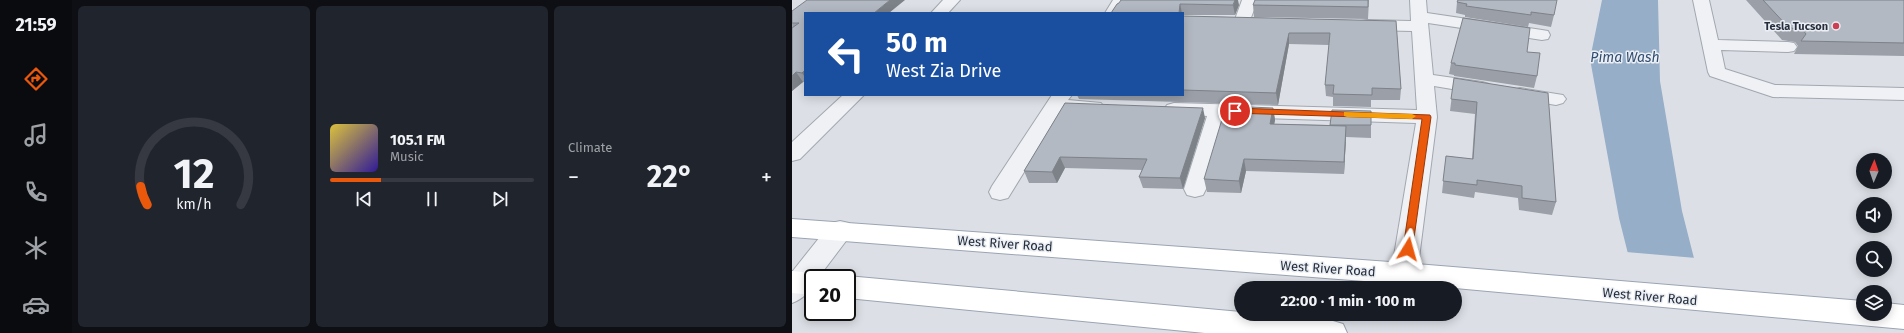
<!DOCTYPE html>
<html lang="en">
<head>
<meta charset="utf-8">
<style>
	:root { --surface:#171b24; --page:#20242c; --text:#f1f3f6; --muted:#9ea1a6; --line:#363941; --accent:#ea580c }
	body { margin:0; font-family:"Fira Sans",sans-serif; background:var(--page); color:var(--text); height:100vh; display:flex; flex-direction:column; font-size:15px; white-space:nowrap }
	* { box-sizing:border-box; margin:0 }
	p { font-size:13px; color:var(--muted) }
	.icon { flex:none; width:22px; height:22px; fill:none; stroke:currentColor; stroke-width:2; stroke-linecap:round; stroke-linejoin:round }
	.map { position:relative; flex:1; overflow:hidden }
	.details { display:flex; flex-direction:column; gap:6px; padding:6px; background:#0d0f14; width:720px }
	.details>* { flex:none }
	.top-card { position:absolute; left:12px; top:12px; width:380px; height:84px; border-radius:0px; box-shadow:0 2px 10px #0003; background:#1a4fa0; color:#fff; overflow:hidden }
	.needle { width:26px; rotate:2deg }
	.tools { position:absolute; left:1064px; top:153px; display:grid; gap:8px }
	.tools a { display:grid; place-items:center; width:36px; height:36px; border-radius:50%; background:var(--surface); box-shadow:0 2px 10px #0003; font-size:20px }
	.speed { position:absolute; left:12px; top:269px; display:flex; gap:8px; font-size:20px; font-weight:700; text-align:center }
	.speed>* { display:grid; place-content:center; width:52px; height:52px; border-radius:50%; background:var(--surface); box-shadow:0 2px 10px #0003; line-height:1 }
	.speed .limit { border:2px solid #111; border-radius:6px; background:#fff; color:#111 }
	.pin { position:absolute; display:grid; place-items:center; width:34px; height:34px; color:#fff; margin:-17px; border:2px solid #fff; border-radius:50%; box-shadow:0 1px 4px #0007 }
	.me { position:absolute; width:44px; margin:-22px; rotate:8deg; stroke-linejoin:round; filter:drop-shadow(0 0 3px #0008) }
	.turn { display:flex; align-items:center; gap:14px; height:84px; padding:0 16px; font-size:18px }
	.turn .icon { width:52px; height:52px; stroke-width:2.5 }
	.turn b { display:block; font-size:28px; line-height:34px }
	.big { font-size:30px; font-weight:700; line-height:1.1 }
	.details .widget { flex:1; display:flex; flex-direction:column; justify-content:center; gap:6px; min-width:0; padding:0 14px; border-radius:6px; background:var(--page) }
	.details .dial { align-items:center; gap:0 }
	.dial svg { height:104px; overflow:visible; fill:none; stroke:var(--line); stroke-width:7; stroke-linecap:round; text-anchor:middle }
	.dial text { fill:var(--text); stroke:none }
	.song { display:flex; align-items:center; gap:12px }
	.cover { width:48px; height:48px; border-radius:6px; background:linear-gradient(135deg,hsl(50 70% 55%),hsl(250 70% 35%)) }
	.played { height:4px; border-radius:2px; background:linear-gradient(90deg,var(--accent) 25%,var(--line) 25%) }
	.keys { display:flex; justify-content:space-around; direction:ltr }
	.heat { display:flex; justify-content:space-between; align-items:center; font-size:22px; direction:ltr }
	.details .tiles { flex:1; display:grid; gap:6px; grid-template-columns:repeat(3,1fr) }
	.trip { position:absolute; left:442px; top:281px; width:228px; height:40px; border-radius:20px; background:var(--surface); box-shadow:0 2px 10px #0003; font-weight:700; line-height:40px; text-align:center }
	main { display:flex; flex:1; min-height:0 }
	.tab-bar { display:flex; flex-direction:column; width:72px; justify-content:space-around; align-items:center; background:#090b0e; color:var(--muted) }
	.tab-bar .icon { width:28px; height:28px }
	.tab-bar .selected { color:var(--accent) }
	.tab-bar b { font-size:18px; color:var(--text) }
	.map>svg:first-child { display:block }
	.water { fill:#96aec7 }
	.pier { fill:#dce0e6 }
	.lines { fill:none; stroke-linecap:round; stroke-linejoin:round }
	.minor-casing { stroke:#a2a7b0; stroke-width:2 }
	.major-casing { stroke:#9ba4b2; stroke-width:2 }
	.minor { fill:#eff1f5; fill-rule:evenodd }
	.major { fill:#fff; fill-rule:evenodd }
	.wall { fill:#9a9fa8 }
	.shaded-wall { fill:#7d8288 }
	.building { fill:#b3b9c3; stroke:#7d8288 }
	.route { fill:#ea580c; stroke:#983908 }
	.slow { fill:#f59e0b }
	.poi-dot { fill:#ce3e53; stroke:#ebeff4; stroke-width:1.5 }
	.labels { text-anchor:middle; stroke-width:3; stroke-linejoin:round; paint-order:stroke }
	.far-poi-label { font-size:11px; font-weight:bold; fill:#262e3d; stroke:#ebeff4; text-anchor:end }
	.street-label { font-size:13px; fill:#262e3d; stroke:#ebeff4 }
	.water-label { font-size:14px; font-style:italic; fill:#304c70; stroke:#ebeff4 }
</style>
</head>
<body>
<main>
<nav class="tab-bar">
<b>21:59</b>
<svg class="icon selected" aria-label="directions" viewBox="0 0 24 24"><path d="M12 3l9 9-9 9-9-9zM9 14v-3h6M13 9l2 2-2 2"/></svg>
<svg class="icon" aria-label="music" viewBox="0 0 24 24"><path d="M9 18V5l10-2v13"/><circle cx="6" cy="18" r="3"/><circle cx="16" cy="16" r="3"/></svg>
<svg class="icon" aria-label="phone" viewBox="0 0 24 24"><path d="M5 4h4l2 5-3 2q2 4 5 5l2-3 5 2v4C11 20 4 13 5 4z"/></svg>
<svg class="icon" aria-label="climate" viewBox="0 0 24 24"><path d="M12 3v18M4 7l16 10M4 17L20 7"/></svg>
<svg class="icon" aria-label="car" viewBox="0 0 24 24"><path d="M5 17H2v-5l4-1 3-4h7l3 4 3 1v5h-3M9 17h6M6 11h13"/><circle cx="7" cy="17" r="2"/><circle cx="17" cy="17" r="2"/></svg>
</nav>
<section class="details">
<div class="tiles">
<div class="widget dial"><svg viewBox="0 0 100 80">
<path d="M14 69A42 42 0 1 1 86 69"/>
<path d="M14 69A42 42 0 0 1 9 55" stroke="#ea580c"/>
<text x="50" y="56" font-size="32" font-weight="700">12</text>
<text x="50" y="72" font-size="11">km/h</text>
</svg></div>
<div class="widget">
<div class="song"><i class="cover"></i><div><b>105.1 FM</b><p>Music</p></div></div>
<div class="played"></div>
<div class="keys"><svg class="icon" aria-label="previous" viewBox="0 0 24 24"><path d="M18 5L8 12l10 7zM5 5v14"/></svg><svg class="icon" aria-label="pause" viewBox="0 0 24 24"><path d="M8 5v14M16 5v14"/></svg><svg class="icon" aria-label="next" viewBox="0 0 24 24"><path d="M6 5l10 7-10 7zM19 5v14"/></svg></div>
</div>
<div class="widget"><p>Climate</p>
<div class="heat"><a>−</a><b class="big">22°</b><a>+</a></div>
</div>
</div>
</section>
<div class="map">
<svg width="1112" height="333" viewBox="0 0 1112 333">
	<rect width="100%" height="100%" fill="#dce0e6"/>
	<!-- water -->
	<path class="water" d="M 810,0 L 866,0 L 868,81 L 890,211 L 921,333 L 856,333 L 827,218 L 798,59 Z"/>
	<!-- pier -->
	<path class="pier" d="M 834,252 L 904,258 L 923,333 L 854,333 Z"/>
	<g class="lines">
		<defs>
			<path id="minor" d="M 151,0 L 168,0 L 156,13 L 139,13 Z
				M 321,0 L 337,0 L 329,13 L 313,13 Z
				M 450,0 L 466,0 L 456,25 L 450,27 L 444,25 L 442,22 Z
				M 618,0 L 634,0 L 635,13 L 750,30 L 756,31 L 758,35 L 756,39 L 750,40 L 636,23 L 641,75 L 690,82 L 697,84 L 699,88 L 697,92 L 690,94 L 642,86 L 645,117 L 625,274 L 621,281 L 612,285 L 603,281 L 599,274 L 624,123 L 435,117 L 414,189 L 411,195 L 403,197 L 395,195 L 392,189 L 415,116 L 375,113 L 372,109 L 375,105 L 382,103 L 625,110 L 620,31 L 575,30 L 569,29 L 567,25 L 569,21 L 575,20 L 619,21 Z
				M 901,0 L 917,0 L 926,40 L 996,42 L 1002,43 L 1005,47 L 1002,51 L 996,52 L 929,50 L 933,69 L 983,85 L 1112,88 L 1112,100 L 981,97 L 918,76 L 916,72 Z
				M 728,88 L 771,95 L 774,99 L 771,103 L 764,105 L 721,98 L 718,94 L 721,90 Z
				M 51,95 L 72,95 L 8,159 L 0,161 L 0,142 Z
				M 260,95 L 280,95 L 276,100 L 309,103 L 312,107 L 309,111 L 302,113 L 269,112 L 216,198 L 208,200 L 200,198 L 197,192 L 200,186 Z
				M 48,221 L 57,223 L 60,230 L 57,237 L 26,278 L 21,278 C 21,290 11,299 0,303 L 0,272 L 39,223 Z"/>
			<path id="major" d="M 0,219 L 612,263 L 1071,301 L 1071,314 L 1093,314 L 1093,303 L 1112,305 L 1112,329 L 663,288 L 0,237 Z
				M 0,271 L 21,273 L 31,278 L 21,278 L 21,295 L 0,293 Z
				M 55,276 L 449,312 L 449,314 L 470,314 L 541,321 L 551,324 L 555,333 L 413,333 L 55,298 L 55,278 L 49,278 Z"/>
		</defs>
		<!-- minor casing -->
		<use href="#minor" class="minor-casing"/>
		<!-- major casing -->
		<use href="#major" class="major-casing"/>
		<!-- minor -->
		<use href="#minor" class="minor"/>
		<!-- major -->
		<use href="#major" class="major"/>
	</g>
	<!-- wall -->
	<path class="wall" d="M 577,0 L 576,19 L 462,17 L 461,5 Z
		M 666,0 L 762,15 L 759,27 L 737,23 L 736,27 L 673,17 L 673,15 L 664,13 L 665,2 Z
		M 954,0 L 1112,0 L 1112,56 L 1002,54 L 1006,46 L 1003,42 L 990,40 Z
		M 327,3 L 447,5 L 443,15 L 391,15 L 391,13 L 319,13 Z
		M 0,11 L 13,13 L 13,82 L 11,82 L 0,91 Z
		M 391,16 L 604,21 L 609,89 L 608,100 L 579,100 L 579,107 L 541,106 L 541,97 L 534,96 L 533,85 L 537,45 L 497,44 L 486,105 L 287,99 L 285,95 L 391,95 Z
		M 735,52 L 745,76 L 742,88 L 662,76 L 662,75 L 657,74 L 659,63 Z
		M 662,78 L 756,93 L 764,202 L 760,215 L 727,210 L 726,198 L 683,192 L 682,198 L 650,193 L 654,156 L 680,159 L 683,114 L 658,111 Z
		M 273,103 L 413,118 L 391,189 L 351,188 L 347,177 L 350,170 L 273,168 L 265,183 L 237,183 L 232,171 Z
		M 481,108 L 483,120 L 482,124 L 538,125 L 540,110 L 579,125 L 579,138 L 554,137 L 552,174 L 454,171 L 449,193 L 415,192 L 412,179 Z"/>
	<!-- shaded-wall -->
	<path class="shaded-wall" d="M 98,0 L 113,0 L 97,13 L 82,13 Z
		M 443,0 L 446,0 L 447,5 L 443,15 L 441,5 Z
		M 388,4 L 390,13 L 387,13 Z
		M 497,33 L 497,44 L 486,105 L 484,93 Z
		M 13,70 L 13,77 L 10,73 Z
		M 4,72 L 11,82 L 0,91 L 0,76 Z
		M 411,108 L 413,118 L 391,189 L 388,178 Z
		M 481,108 L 483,120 L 480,136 L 478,124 Z
		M 554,126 L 554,138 L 552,174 L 552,162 Z
		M 268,157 L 273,168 L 265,183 L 260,172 Z
		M 452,159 L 454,171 L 449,193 L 447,181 Z"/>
	<!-- building -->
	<path class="building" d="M 15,0 L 98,0 L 82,13 L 13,13 L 13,70 L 10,73 L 4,72 L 0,76 L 0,28 L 7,23 L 0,23 L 0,11 Z
		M 329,0 L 443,0 L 441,5 L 388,4 L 387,13 L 319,13 L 325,4 L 327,3 Z
		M 463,0 L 576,0 L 576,7 L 461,5 Z
		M 666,0 L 765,0 L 762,15 L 739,12 L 739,15 L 674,6 L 675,4 L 665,2 Z
		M 971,0 L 1112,0 L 1112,43 L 1009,41 L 1014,34 L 1010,29 L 997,28 Z
		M 391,16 L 604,21 L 609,89 L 580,88 L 580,95 L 541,94 L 542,85 L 533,85 L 538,33 L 497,33 L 484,93 L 391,90 Z
		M 671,18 L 738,28 L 735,52 L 748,53 L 745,76 L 663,65 L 663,63 L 659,63 Z
		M 662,78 L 756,93 L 764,202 L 730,198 L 730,186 L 685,180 L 685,185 L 651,181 L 654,156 L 681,159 L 685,102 L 659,99 Z
		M 273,103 L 411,108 L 388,178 L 347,177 L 355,159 L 268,157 L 260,172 L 232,171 Z
		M 434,106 L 481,108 L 478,124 L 554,126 L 552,162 L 452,159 L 447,181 L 412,179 Z
		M 540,110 L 579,111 L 579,125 L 538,125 Z"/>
	<!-- route -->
	<path class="route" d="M 443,108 L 638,115 L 639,117 L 620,252 L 616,253 L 611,249 L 630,119 L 440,113 L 439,111 Z"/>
	<!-- slow -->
	<path class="slow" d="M 552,112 L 620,114 L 624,116 L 620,119 L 555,117 L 552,116 Z"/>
	<!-- markers -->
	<circle class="poi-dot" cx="1044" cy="26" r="4"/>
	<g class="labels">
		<!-- far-poi labels -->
		<g class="far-poi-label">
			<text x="1036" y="30">Tesla Tucson</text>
		</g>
		<!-- street labels -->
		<g class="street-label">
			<text transform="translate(213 243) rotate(4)" y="5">West River Road</text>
			<text transform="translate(536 268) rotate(4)" y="5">West River Road</text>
			<text transform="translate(858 296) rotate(5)" y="5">West River Road</text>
		</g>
		<!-- water labels -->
		<g class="water-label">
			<text x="833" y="62">Pima Wash</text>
		</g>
	</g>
</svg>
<div class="tools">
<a><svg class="needle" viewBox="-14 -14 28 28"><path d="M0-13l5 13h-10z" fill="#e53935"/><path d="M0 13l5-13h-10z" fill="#9ea1a6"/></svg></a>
<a><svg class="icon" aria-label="sound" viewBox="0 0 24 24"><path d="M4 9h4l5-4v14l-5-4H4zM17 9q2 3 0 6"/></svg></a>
<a><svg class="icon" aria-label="search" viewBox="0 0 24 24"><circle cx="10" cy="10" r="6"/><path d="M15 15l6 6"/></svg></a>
<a><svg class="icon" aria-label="layers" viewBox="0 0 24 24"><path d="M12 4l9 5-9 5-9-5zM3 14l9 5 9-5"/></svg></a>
</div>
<div class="speed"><div class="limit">20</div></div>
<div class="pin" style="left:443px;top:111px;background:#d93025"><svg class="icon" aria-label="arrive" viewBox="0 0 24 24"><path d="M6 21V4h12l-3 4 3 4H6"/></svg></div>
<svg class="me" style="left:616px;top:249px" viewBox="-20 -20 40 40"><path d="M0-17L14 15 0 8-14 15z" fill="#ea580c" stroke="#fff" stroke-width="4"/></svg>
<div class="trip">22:00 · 1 min · 100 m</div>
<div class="top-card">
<div class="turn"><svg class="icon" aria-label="left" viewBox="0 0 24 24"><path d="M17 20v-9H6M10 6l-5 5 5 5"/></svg><div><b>50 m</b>West Zia Drive</div></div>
</div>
</div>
</main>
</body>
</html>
